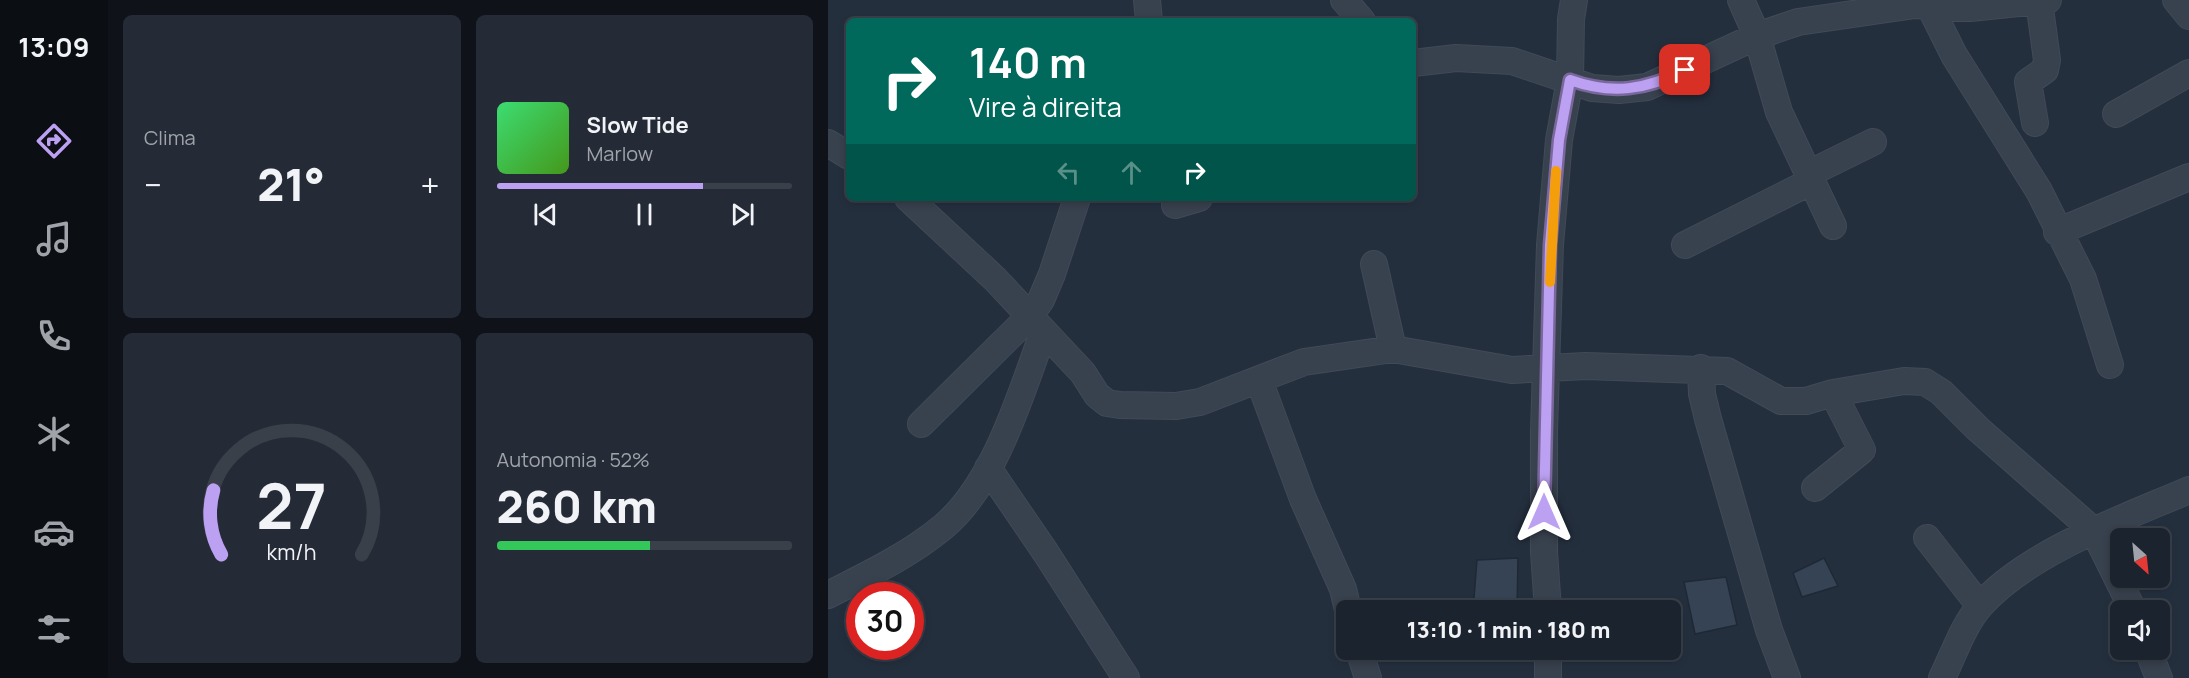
<!DOCTYPE html>
<html lang="pt">
<head>
<meta charset="utf-8">
<style>
	:root { --surface:#1b232e; --page:#242b36; --text:#f1f3f6; --muted:#a0a4aa; --line:#39404a; --accent:#bca0f2 }
	body { margin:0; font-family:Manrope,sans-serif; background:var(--page); color:var(--text); height:100vh; display:flex; flex-direction:column; font-size:22px; white-space:nowrap }
	* { box-sizing:border-box; margin:0 }
	p { font-size:20px; color:var(--muted) }
	.icon { flex:none; width:33px; height:33px; fill:none; stroke:currentColor; stroke-width:2; stroke-linecap:round; stroke-linejoin:round }
	.map { position:relative; flex:1; overflow:hidden }
	.panel { display:flex; flex-direction:column; gap:15px; padding:15px; background:#0f1319; width:720px }
	.panel>* { flex:none }
	.top-card { position:absolute; left:18px; top:18px; width:570px; height:183px; border-radius:9px; box-shadow:0 3px 9px #0003,0 0 0 2px var(--line); background:#00695c; color:#fff; overflow:hidden }
	.needle { width:39px; rotate:153deg }
	.fabs { position:absolute; left:1282px; top:528px; display:grid; gap:12px }
	.fabs a { display:grid; place-items:center; width:60px; height:60px; border-radius:9px; background:var(--surface); box-shadow:0 3px 9px #0003,0 0 0 2px var(--line); font-size:30px }
	.speed { position:absolute; left:18px; top:582px; display:flex; gap:12px; font-size:30px; font-weight:700; text-align:center }
	.speed>* { display:grid; place-content:center; width:78px; height:78px; border-radius:50%; background:var(--surface); box-shadow:0 3px 9px #0003,0 0 0 2px var(--line); line-height:1 }
	.speed .limit { border:9px solid #d22; background:#fff; color:#111 }
	.pin { position:absolute; display:grid; place-items:center; width:51px; height:51px; color:#fff; margin:-26px; border-radius:12px; box-shadow:0 3px 9px #0006 }
	.me { position:absolute; width:66px; margin:-33px; rotate:0deg; stroke-linejoin:round; filter:drop-shadow(0 0 4px #0008) }
	.turn { display:flex; align-items:center; gap:21px; height:126px; padding:0 24px; font-size:27px }
	.turn .icon { width:78px; height:78px; stroke-width:2.5 }
	.turn b { display:block; font-size:42px; line-height:51px }
	.lanes { display:flex; align-items:center; height:57px; padding:0 24px; background:#0003; justify-content:center; gap:30px; direction:ltr }
	.lanes .off { opacity:.35 }
	.big { font-size:45px; font-weight:800; line-height:1.1 }
	.panel .tile { flex:1; display:flex; flex-direction:column; justify-content:center; gap:9px; min-width:0; padding:0 21px; border-radius:9px; background:var(--page) }
	.panel .dial { align-items:center; gap:0 }
	.dial svg { height:156px; overflow:visible; fill:none; stroke:var(--line); stroke-width:7; stroke-linecap:round; text-anchor:middle }
	.dial text { fill:var(--text); stroke:none }
	.song { display:flex; align-items:center; gap:18px }
	.cover { width:72px; height:72px; border-radius:9px; background:linear-gradient(135deg,hsl(140 70% 55%),hsl(100 70% 35%)) }
	.played { height:6px; border-radius:3px; background:linear-gradient(90deg,var(--accent) 70%,var(--line) 70%) }
	.keys { display:flex; justify-content:space-around; direction:ltr }
	.heat { display:flex; justify-content:space-between; align-items:center; font-size:33px; direction:ltr }
	.charge { height:9px; border-radius:4px; background:linear-gradient(90deg,#34c759 52%,var(--line) 0) }
	.panel .tiles { flex:1; display:grid; gap:15px; grid-template-columns:repeat(2,1fr) }
	.trip { position:absolute; left:508px; top:600px; width:345px; height:60px; border-radius:9px; background:var(--surface); box-shadow:0 3px 9px #0003,0 0 0 2px var(--line); font-weight:800; line-height:60px; text-align:center }
	main { display:flex; flex:1; min-height:0 }
	.menu { display:flex; flex-direction:column; width:108px; justify-content:space-around; align-items:center; background:#0b0e12; color:var(--muted) }
	.menu .icon { width:42px; height:42px }
	.menu .selected { color:var(--accent) }
	.menu b { font-size:27px; color:var(--text) }
	.map>svg:first-child { display:block }
	.building { fill:#364354; stroke:#1f2835; stroke-width:1.5 }
	.lines { fill:none; stroke-linecap:round; stroke-linejoin:round }
	.street-casing { stroke:#414a57; stroke-width:28 }
	.street { stroke:#38414e; stroke-width:26 }
	.route-casing { stroke:#7a689d; stroke-width:15 }
	.route { stroke:#bca0f2; stroke-width:10 }
	.slow { stroke:#f59e0b; stroke-width:10 }
</style>
</head>
<body>
<main>
<nav class="menu">
<b>13:09</b>
<svg class="icon selected" aria-label="directions" viewBox="0 0 24 24"><path d="M12 3l9 9-9 9-9-9zM9 14v-3h6M13 9l2 2-2 2"/></svg>
<svg class="icon" aria-label="music" viewBox="0 0 24 24"><path d="M9 18V5l10-2v13"/><circle cx="6" cy="18" r="3"/><circle cx="16" cy="16" r="3"/></svg>
<svg class="icon" aria-label="phone" viewBox="0 0 24 24"><path d="M5 4h4l2 5-3 2q2 4 5 5l2-3 5 2v4C11 20 4 13 5 4z"/></svg>
<svg class="icon" aria-label="climate" viewBox="0 0 24 24"><path d="M12 3v18M4 7l16 10M4 17L20 7"/></svg>
<svg class="icon" aria-label="car" viewBox="0 0 24 24"><path d="M5 17H2v-5l4-1 3-4h7l3 4 3 1v5h-3M9 17h6M6 11h13"/><circle cx="7" cy="17" r="2"/><circle cx="17" cy="17" r="2"/></svg>
<svg class="icon" aria-label="filters" viewBox="0 0 24 24"><path d="M4 7h16M4 17h16"/><circle cx="9" cy="7" r="2"/><circle cx="15" cy="17" r="2"/></svg>
</nav>
<section class="panel">
<div class="tiles">
<div class="tile"><p>Clima</p>
<div class="heat"><a>−</a><b class="big">21°</b><a>+</a></div>
</div>
<div class="tile">
<div class="song"><i class="cover"></i><div><b>Slow Tide</b><p>Marlow</p></div></div>
<div class="played"></div>
<div class="keys"><svg class="icon" aria-label="previous" viewBox="0 0 24 24"><path d="M18 5L8 12l10 7zM5 5v14"/></svg><svg class="icon" aria-label="pause" viewBox="0 0 24 24"><path d="M8 5v14M16 5v14"/></svg><svg class="icon" aria-label="next" viewBox="0 0 24 24"><path d="M6 5l10 7-10 7zM19 5v14"/></svg></div>
</div>
<div class="tile dial"><svg viewBox="0 0 100 80">
<path d="M14 69A42 42 0 1 1 86 69"/>
<path d="M14 69A42 42 0 0 1 10 36" stroke="#bca0f2"/>
<text x="50" y="56" font-size="32" font-weight="700">27</text>
<text x="50" y="72" font-size="11">km/h</text>
</svg></div>
<div class="tile"><p>Autonomia · 52%</p><b class="big">260 km</b><div class="charge"></div></div>
</div>
</section>
<div class="map">
<svg width="1361" height="678" viewBox="0 0 1361 678">
	<rect width="100%" height="100%" fill="#242f3e"/>
	<!-- building -->
	<path class="building" d="M 690,558 L 689,610 L 645,610 L 649,560 Z
		M 996,558 L 1010,586 L 974,597 L 965,573 Z
		M 898,577 L 909,625 L 867,634 L 856,582 Z"/>
	<g class="lines">
		<defs>
			<path id="street" d="M 319,0 L 321,21
				M 516,0 L 534,21
				M 913,0 L 929,36 L 951,112 L 1005,226
				M 1348,0 L 1361,16
				M 1101,5 L 1126,55 L 1211,191 L 1255,279 L 1282,365
				M 585,63 L 628,58 L 684,61 L 764,88 L 791,90 L 819,87 L 929,36 L 970,22 L 1087,5 L 1142,8 L 1220,0
				M 1288,114 L 1361,73
				M 1207,123 L 1200,82 L 1217,70 L 1219,60 L 1211,1
				M 0,143 L 21,156
				M 980,174 L 1045,142
				M 80,198 L 167,279 L 255,373 L 269,395 L 279,403 L 292,405 L 348,406 L 372,402 L 476,362 L 565,349 L 684,370 L 758,366 L 899,371 L 953,401 L 978,401 L 1005,393 L 1076,381 L 1097,382 L 1113,392 L 1150,429 L 1266,531 L 1305,610
				M 347,205 L 371,198
				M 1229,232 L 1361,177
				M 857,245 L 984,181
				M 546,264 L 565,349
				M 873,368 L 874,394 L 880,419 L 941,630 L 959,678
				M 431,380 L 475,499 L 515,589 L 520,610
				M 93,424 L 201,317 L 213,300 L 224,274 L 249,198
				M 160,468 L 218,553 L 298,678
				M 987,488 L 1034,450 L 1005,393
				M 1099,538 L 1152,606
				M 0,595 C 39,575 80,556 115,527 C 166,485 193,394 215,333
				M 720,610 L 716,552 L 716,431 L 722,245 L 731,140 L 742,80 L 743,19 L 746,0
				M 531,650 L 540,678
				M 720,650 L 720,678
				M 1320,650 L 1331,678
				M 1114,678 C 1126,654 1135,625 1153,605 C 1200,552 1296,518 1361,490"/>
		</defs>
		<!-- street casing -->
		<use href="#street" class="street-casing"/>
		<!-- street -->
		<use href="#street" class="street"/>
	</g>
	<g class="lines">
		<defs>
			<path id="route" d="M 716,512 L 722,245 L 731,140 L 742,80 C 784,95 818,90 857,70"/>
		</defs>
		<!-- route casing -->
		<use href="#route" class="route-casing"/>
		<!-- route -->
		<use href="#route" class="route"/>
		<!-- slow -->
		<path class="slow" d="M 722,282 L 728,171"/>
	</g>
</svg>
<div class="fabs">
<a><svg class="needle" viewBox="-14 -14 28 28"><path d="M0-13l5 13h-10z" fill="#e53935"/><path d="M0 13l5-13h-10z" fill="#a0a4aa"/></svg></a>
<a><svg class="icon" aria-label="sound" viewBox="0 0 24 24"><path d="M4 9h4l5-4v14l-5-4H4zM17 9q2 3 0 6"/></svg></a>
</div>
<div class="speed"><div class="limit">30</div></div>
<div class="pin" style="left:857px;top:70px;background:#d93025"><svg class="icon" aria-label="arrive" viewBox="0 0 24 24"><path d="M6 21V4h12l-3 4 3 4H6"/></svg></div>
<svg class="me" style="left:716px;top:512px" viewBox="-20 -20 40 40"><path d="M0-17L14 15 0 8-14 15z" fill="#bca0f2" stroke="#fff" stroke-width="4"/></svg>
<div class="trip">13:10 · 1 min · 180 m</div>
<div class="top-card">
<div class="turn"><svg class="icon" aria-label="right" viewBox="0 0 24 24"><path d="M7 20v-9h11M14 6l5 5-5 5"/></svg><div><b>140 m</b>Vire à direita</div></div>
<div class="lanes"><svg class="icon off" aria-label="left" viewBox="0 0 24 24"><path d="M17 20v-9H6M10 6l-5 5 5 5"/></svg><svg class="icon off" aria-label="ahead" viewBox="0 0 24 24"><path d="M12 20V5M6 11l6-6 6 6"/></svg><svg class="icon" aria-label="right" viewBox="0 0 24 24"><path d="M7 20v-9h11M14 6l5 5-5 5"/></svg></div>
</div>
</div>
</main>
</body>
</html>
